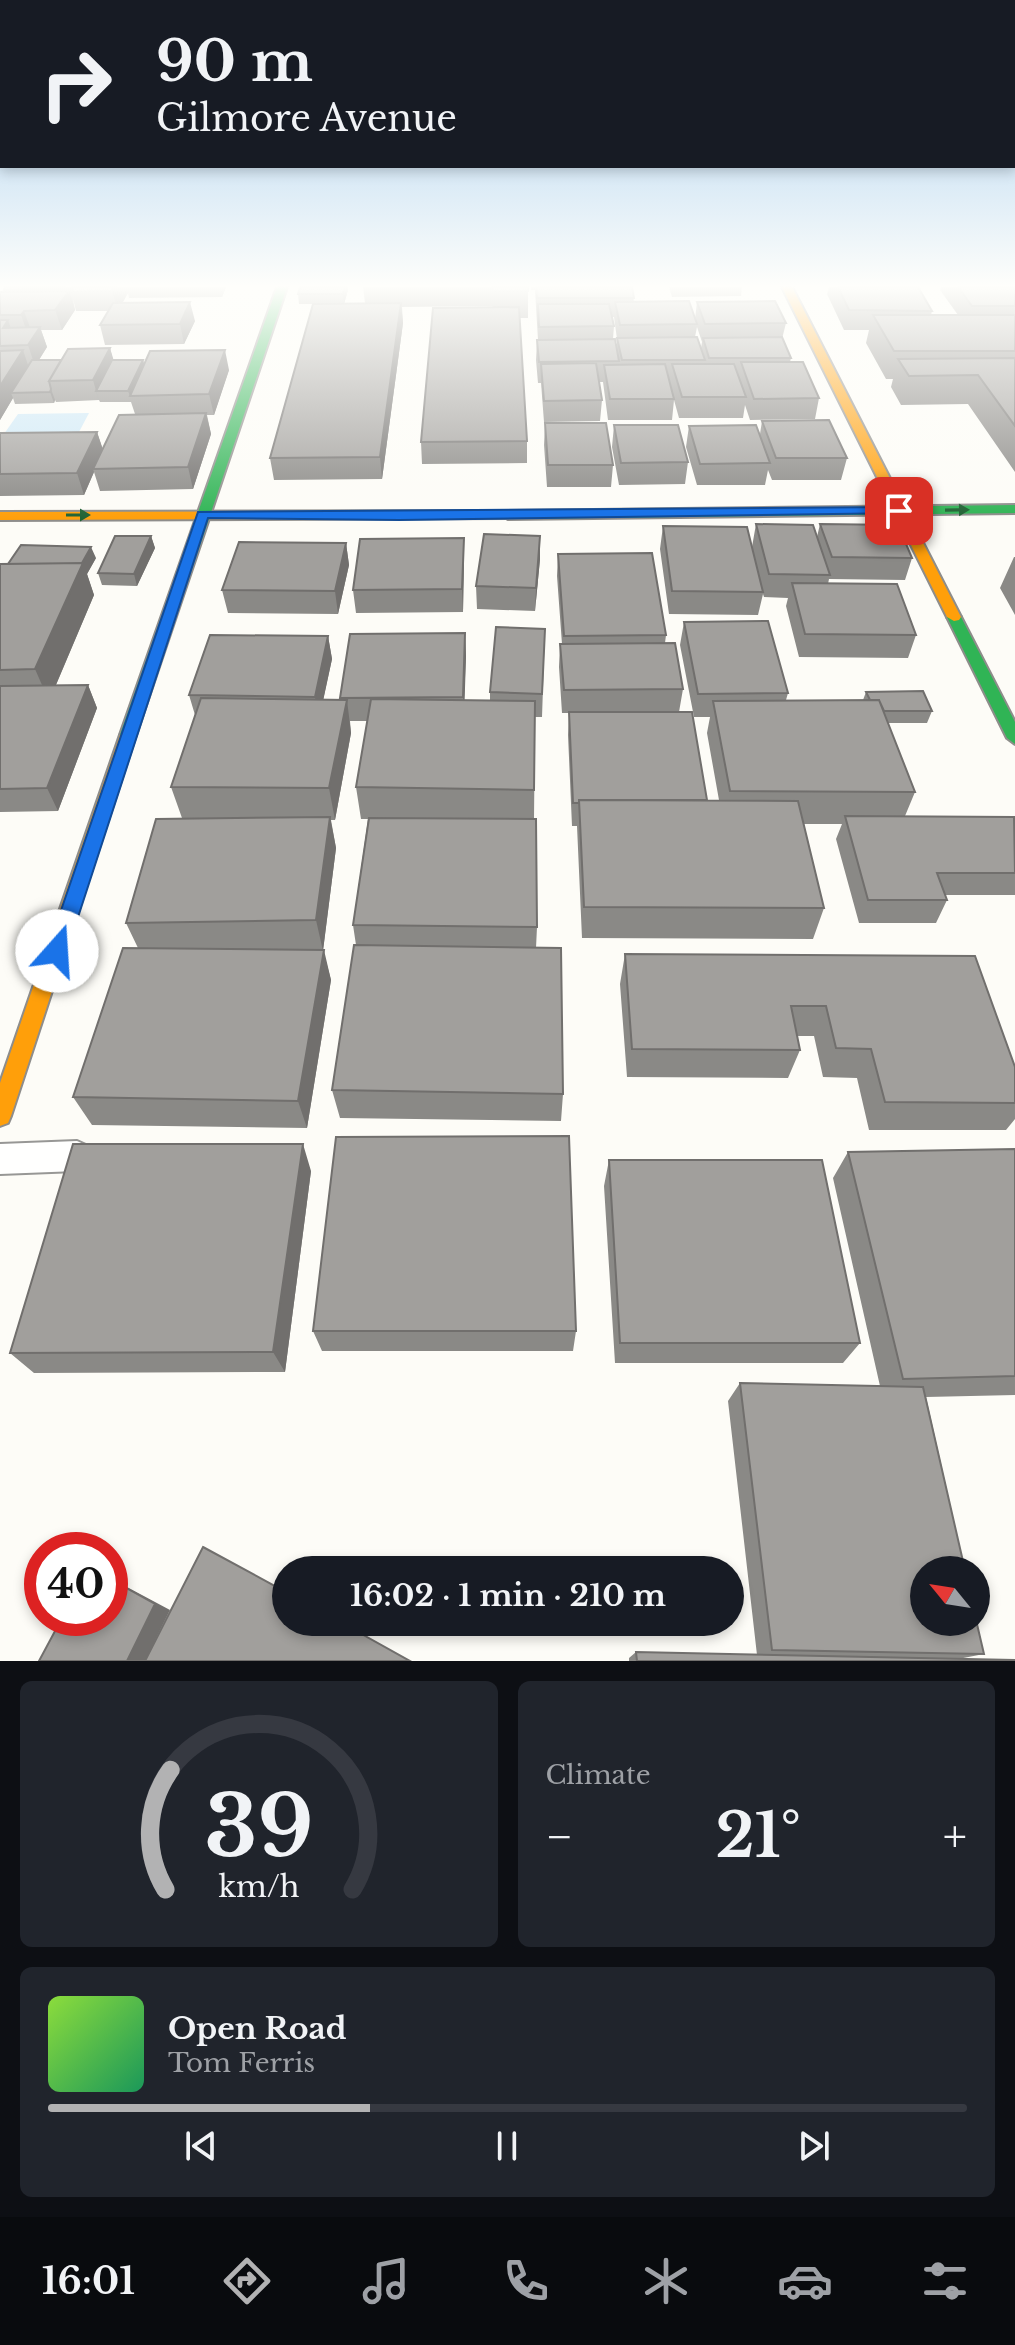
<!DOCTYPE html>
<html lang="en">
<head>
<meta charset="utf-8">
<style>
	:root { --surface:#171b24; --page:#20242c; --text:#f1f3f6; --muted:#9ea1a6; --line:#363941; --accent:#b2b2b3 }
	body { margin:0; font-family:"Libre Baskerville",serif; background:var(--page); color:var(--text); height:100vh; display:flex; flex-direction:column; font-size:30px; white-space:nowrap }
	* { box-sizing:border-box; margin:0 }
	p { font-size:26px; color:var(--muted) }
	.icon { flex:none; width:44px; height:44px; fill:none; stroke:currentColor; stroke-width:2; stroke-linecap:round; stroke-linejoin:round }
	.map { position:relative; height:1661px; overflow:hidden }
	.side { display:flex; flex-direction:column; gap:20px; padding:20px; background:#0d0f14; flex:1 }
	.side>* { flex:none }
	.guide { position:absolute; left:0px; top:0px; width:1016px; height:168px; box-shadow:0 4px 12px #0003; background:#171b24; color:var(--text); overflow:hidden }
	.needle { width:52px; rotate:300deg }
	.controls { position:absolute; left:910px; top:1556px; display:grid; gap:16px }
	.controls a { display:grid; place-items:center; width:80px; height:80px; border-radius:50%; background:var(--surface); box-shadow:0 4px 12px #0003; font-size:40px }
	.speed { position:absolute; left:24px; top:1532px; display:flex; gap:16px; font-size:40px; font-weight:700; text-align:center }
	.speed>* { display:grid; place-content:center; width:104px; height:104px; border-radius:50%; background:var(--surface); box-shadow:0 4px 12px #0003; line-height:1 }
	.speed .limit { border:12px solid #d22; background:#fff; color:#111 }
	.pin { position:absolute; display:grid; place-items:center; width:68px; height:68px; color:#fff; margin:-34px; border-radius:16px; box-shadow:0 4px 12px #0006 }
	.me { position:absolute; width:88px; margin:-44px; rotate:19deg; stroke-linejoin:round; filter:drop-shadow(0 0 6px #0008) }
	.turn { display:flex; align-items:center; gap:28px; height:168px; padding:0 24px; font-size:36px }
	.turn .icon { width:104px; height:104px; stroke-width:2.5 }
	.turn b { display:block; font-size:56px; line-height:68px }
	.big { font-size:60px; font-weight:700; line-height:1.1 }
	.side .widget { flex:1; display:flex; flex-direction:column; justify-content:center; gap:12px; min-width:0; padding:0 28px; border-radius:12px; background:var(--page) }
	.side .dial { align-items:center; gap:0 }
	.dial svg { height:208px; overflow:visible; fill:none; stroke:var(--line); stroke-width:7; stroke-linecap:round; text-anchor:middle }
	.dial text { fill:var(--text); stroke:none }
	.song { display:flex; align-items:center; gap:24px }
	.cover { width:96px; height:96px; border-radius:12px; background:linear-gradient(135deg,hsl(90 70% 55%),hsl(150 70% 35%)) }
	.played { height:8px; border-radius:4px; background:linear-gradient(90deg,var(--accent) 35%,var(--line) 35%) }
	.keys { display:flex; justify-content:space-around; direction:ltr }
	.heat { display:flex; justify-content:space-between; align-items:center; font-size:44px; direction:ltr }
	.side .tiles { flex:1; display:grid; gap:20px; grid-template-columns:1fr 1fr }
	.widget:last-child { grid-column:span 2 }
	.trip { position:absolute; left:272px; top:1556px; width:472px; height:80px; border-radius:40px; background:var(--surface); box-shadow:0 4px 12px #0003; font-weight:700; line-height:80px; text-align:center }
	.menu { display:flex; height:128px; justify-content:space-around; align-items:center; background:#090b0e; color:var(--muted) }
	.menu .icon { width:56px; height:56px }
	.menu .active { color:var(--accent) }
	.menu b { font-size:36px; color:var(--text) }
	.map>svg:first-child { display:block }
	.water { fill:#cde8f7 }
	.lines { fill:none; stroke-linecap:round; stroke-linejoin:round }
	.lane-casing { stroke:#979795; stroke-width:4 }
	.fast-casing { stroke:#8e8d8b; stroke-width:4 }
	.slow-casing { stroke:#8e8d8b; stroke-width:4 }
	.lane { fill:#fffffe; fill-rule:evenodd }
	.fast { fill:#30b455; fill-rule:evenodd }
	.slow { fill:#ff9f0a; fill-rule:evenodd }
	.wall { fill:#8a8986; fill-rule:evenodd }
	.shaded-wall { fill:#716f6d }
	.building { fill:#a19f9c; stroke:#716f6d; stroke-width:2 }
	.oneway { fill:#206233 }
	.route { fill:#1a73e8; stroke:#114b97; stroke-width:2 }
</style>
</head>
<body>
<div class="map">
<svg width="1015" height="1661" viewBox="0 0 1015 1661">
	<rect width="100%" height="100%" fill="#fdfcf7"/>
	<!-- water -->
	<path class="water" d="M 89,413 L 79,432 L 4,434 L 18,414 Z"/>
	<g class="lines">
		<defs>
			<path id="lane" d="M 77,1141 L 88,1146 L 92,1156 L 88,1166 L 77,1171 L 0,1174 L 0,1144 Z"/>
			<path id="fast" d="M 277,287 L 287,287 L 136,735 L 128,741 L 122,739 L 120,735 Z
				M 1015,505 L 1015,513 L 508,519 L 501,515 L 508,511 Z
				M 954,613 L 961,617 L 1015,722 L 1015,744 L 1007,738 L 947,617 Z"/>
			<path id="slow" d="M 782,287 L 792,287 L 961,617 L 959,620 L 954,621 L 947,617 Z
				M 508,511 L 515,515 L 513,518 L 0,520 L 0,512 Z
				M 128,729 L 136,735 L 11,1116 L 8,1123 L 0,1126 L 0,1083 L 120,735 Z"/>
		</defs>
		<!-- lane casing -->
		<use href="#lane" class="lane-casing"/>
		<!-- fast casing -->
		<use href="#fast" class="fast-casing"/>
		<!-- slow casing -->
		<use href="#slow" class="slow-casing"/>
		<!-- lane -->
		<use href="#lane" class="lane"/>
		<!-- fast -->
		<use href="#fast" class="fast"/>
		<!-- slow -->
		<use href="#slow" class="slow"/>
	</g>
	<!-- wall -->
	<path class="wall" d="M 5,287 L 226,287 L 222,297 L 129,298 L 128,293 L 122,303 L 195,321 L 184,344 L 105,345 L 100,325 L 108,311 L 76,311 L 73,299 L 75,310 L 62,330 L 41,330 L 47,347 L 39,360 L 61,360 L 110,348 L 113,360 L 143,360 L 144,364 L 229,370 L 214,415 L 207,415 L 211,434 L 193,489 L 100,491 L 94,472 L 84,495 L 0,496 L 0,433 L 97,432 L 103,450 L 135,414 L 131,402 L 100,402 L 99,400 L 56,402 L 55,400 L 54,403 L 15,404 L 13,398 L 0,420 L 0,292 L 4,292 L 4,290 Z
		M 363,287 L 528,287 L 528,318 L 520,318 L 527,441 L 527,463 L 422,464 L 421,442 L 493,306 L 402,307 L 403,323 L 382,479 L 274,480 L 270,458 L 313,304 L 299,304 L 298,294 L 348,290 L 344,304 L 365,303 Z
		M 531,287 L 632,287 L 634,302 L 695,319 L 697,302 L 786,323 L 782,339 L 791,358 L 790,362 L 819,398 L 815,419 L 750,420 L 745,405 L 743,418 L 679,418 L 674,400 L 672,420 L 608,420 L 603,382 L 599,382 L 602,400 L 600,421 L 544,422 L 541,383 L 538,383 L 536,360 L 537,340 L 538,340 L 535,290 L 531,290 ZM 612,317 L 614,317 L 617,339 L 617,348 L 613,339 L 614,326 ZM 697,327 L 702,342 L 701,348 L 695,337 Z
		M 669,287 L 742,287 L 741,296 L 672,297 Z
		M 829,287 L 918,287 L 932,311 L 931,315 L 958,315 L 940,290 L 941,287 L 1015,287 L 1015,472 L 968,404 L 901,405 L 891,387 L 893,379 L 886,379 L 866,343 L 869,330 L 844,330 L 827,294 Z
		M 762,421 L 847,458 L 841,480 L 772,480 L 768,470 L 765,485 L 697,485 L 686,447 L 689,426 L 760,434 Z
		M 545,423 L 613,465 L 611,487 L 547,487 L 544,445 Z
		M 614,425 L 688,462 L 685,484 L 619,485 L 612,447 Z
		M 756,524 L 817,537 L 820,524 L 912,558 L 905,580 L 829,579 L 828,584 L 916,635 L 908,658 L 799,657 L 786,606 L 788,598 L 764,597 L 763,594 L 758,615 L 669,614 L 660,549 L 663,526 L 752,547 Z
		M 151,536 L 155,548 L 137,586 L 102,585 L 98,573 Z
		M 464,538 L 463,612 L 356,613 L 353,590 Z
		M 346,543 L 349,565 L 338,614 L 228,613 L 222,590 Z
		M 558,554 L 666,635 L 665,643 L 683,689 L 679,712 L 707,800 L 719,800 L 707,733 L 710,717 L 694,717 L 680,645 L 684,622 L 788,693 L 786,700 L 863,700 L 866,692 L 932,711 L 927,723 L 888,723 L 915,792 L 905,816 L 1015,818 L 1015,895 L 945,895 L 947,900 L 936,923 L 859,923 L 836,839 L 842,824 L 804,824 L 824,908 L 813,939 L 582,938 L 577,826 L 572,826 L 568,735 L 569,713 L 562,713 L 559,667 L 560,644 L 562,644 L 557,576 Z
		M 1014,557 L 1015,557 L 1015,615 L 1000,588 Z
		M 96,558 L 87,574 L 94,595 L 56,685 L 88,685 L 97,708 L 58,811 L 0,812 L 0,564 Z
		M 540,559 L 535,611 L 477,609 L 476,586 Z
		M 545,629 L 542,717 L 535,717 L 534,819 L 537,927 L 536,948 L 563,1094 L 561,1121 L 340,1118 L 332,1090 L 356,945 L 353,925 L 368,819 L 361,819 L 356,787 L 367,721 L 350,721 L 351,733 L 335,820 L 331,820 L 336,848 L 323,950 L 331,980 L 307,1128 L 92,1125 L 73,1097 L 138,948 L 126,923 L 182,818 L 171,787 L 195,715 L 189,695 L 328,636 L 332,659 L 323,700 L 340,700 L 340,698 L 465,633 L 466,656 L 464,700 L 490,700 L 490,692 Z
		M 625,954 L 975,956 L 1015,1067 L 1015,1119 L 1006,1130 L 869,1130 L 857,1078 L 823,1077 L 814,1036 L 797,1036 L 800,1050 L 788,1078 L 627,1077 L 620,984 Z
		M 1015,1149 L 1015,1395 L 926,1397 L 984,1654 L 958,1659 L 1015,1661 L 629,1661 L 629,1658 L 636,1652 L 757,1655 L 728,1401 L 740,1383 L 880,1386 L 833,1178 L 848,1152 Z
		M 609,1160 L 860,1343 L 843,1363 L 615,1363 L 604,1186 Z
		M 311,1171 L 285,1372 L 34,1373 L 10,1353 Z
		M 313,1331 L 576,1331 L 573,1351 L 322,1351 Z"/>
	<!-- shaded-wall -->
	<path class="shaded-wall" d="M 62,287 L 80,287 L 70,292 L 75,310 L 62,330 L 55,310 L 64,299 L 60,289 Z
		M 115,287 L 126,287 L 128,293 L 118,311 L 112,291 Z
		M 220,287 L 226,287 L 222,297 Z
		M 345,287 L 348,287 L 348,290 L 344,304 L 343,294 Z
		M 190,302 L 195,321 L 184,344 L 180,324 Z
		M 401,303 L 403,323 L 382,479 L 380,457 Z
		M 24,311 L 31,330 L 28,335 L 21,315 Z
		M 8,320 L 15,340 L 3,328 Z
		M 40,327 L 47,347 L 35,366 L 28,345 Z
		M 110,348 L 116,368 L 96,391 L 99,401 L 93,380 Z
		M 23,350 L 30,371 L 11,393 L 13,398 L 0,420 L 0,386 Z
		M 225,350 L 229,370 L 214,415 L 209,394 Z
		M 143,360 L 146,370 L 130,396 L 128,391 Z
		M 51,389 L 55,400 L 54,403 L 50,392 Z
		M 206,413 L 211,434 L 193,489 L 188,467 Z
		M 97,432 L 104,453 L 93,469 L 94,472 L 84,495 L 77,473 Z
		M 151,536 L 155,548 L 137,586 L 134,574 Z
		M 540,536 L 540,559 L 535,611 L 536,588 Z
		M 464,538 L 464,560 L 463,612 L 462,589 Z
		M 346,543 L 349,565 L 338,614 L 335,591 Z
		M 91,547 L 96,558 L 87,574 L 94,595 L 49,701 L 35,669 L 78,570 Z
		M 465,633 L 466,656 L 464,720 L 463,697 Z
		M 328,636 L 332,659 L 319,720 L 315,697 Z
		M 88,685 L 97,708 L 58,811 L 47,788 Z
		M 347,700 L 351,733 L 335,820 L 329,788 Z
		M 330,817 L 336,848 L 323,951 L 316,920 Z
		M 324,950 L 331,980 L 307,1128 L 298,1101 Z
		M 303,1144 L 311,1171 L 285,1372 L 273,1352 Z
		M 110,1578 L 170,1610 L 145,1661 L 127,1661 Z"/>
	<!-- building -->
	<path class="building" d="M 5,287 L 62,287 L 60,289 L 4,290 Z
		M 74,287 L 115,287 L 112,291 L 70,292 Z
		M 300,287 L 345,287 L 343,294 L 298,294 Z
		M 493,287 L 528,287 L 528,291 L 493,291 Z
		M 536,287 L 632,287 L 634,298 L 537,298 Z
		M 838,287 L 918,287 L 932,311 L 849,310 Z
		M 958,287 L 1015,287 L 1015,306 L 972,306 Z
		M 69,291 L 55,310 L 24,311 L 21,315 L 0,315 L 0,292 Z
		M 689,301 L 697,324 L 620,325 L 615,302 Z
		M 775,301 L 786,323 L 705,324 L 697,302 Z
		M 190,302 L 180,324 L 100,325 L 113,303 Z
		M 401,303 L 380,457 L 270,458 L 313,304 Z
		M 538,304 L 609,304 L 614,326 L 539,327 Z
		M 519,307 L 527,441 L 421,442 L 433,308 Z
		M 873,315 L 1015,315 L 1015,351 L 894,351 Z
		M 0,320 L 8,320 L 3,328 L 40,327 L 28,345 L 0,346 Z
		M 697,337 L 705,360 L 622,360 L 617,338 Z
		M 782,337 L 791,358 L 709,358 L 703,338 Z
		M 615,339 L 619,361 L 539,362 L 537,340 Z
		M 110,348 L 93,380 L 49,381 L 68,349 Z
		M 23,350 L 0,386 L 0,351 Z
		M 225,350 L 209,394 L 130,396 L 150,351 Z
		M 1015,358 L 1015,426 L 978,375 L 909,376 L 898,359 Z
		M 32,360 L 61,360 L 49,381 L 51,389 L 50,392 L 11,393 Z
		M 112,360 L 143,360 L 128,391 L 96,391 Z
		M 741,362 L 803,362 L 819,398 L 754,399 Z
		M 596,363 L 602,400 L 544,401 L 541,364 Z
		M 665,364 L 674,399 L 610,399 L 604,365 Z
		M 672,364 L 734,364 L 746,397 L 682,397 Z
		M 206,413 L 188,467 L 93,469 L 119,415 Z
		M 829,420 L 847,458 L 776,458 L 762,421 Z
		M 545,423 L 606,423 L 613,465 L 548,465 Z
		M 614,425 L 678,425 L 688,462 L 621,463 Z
		M 756,425 L 770,463 L 700,464 L 689,426 Z
		M 97,432 L 77,473 L 0,474 L 0,433 Z
		M 756,524 L 813,525 L 830,575 L 769,574 Z
		M 820,524 L 898,525 L 912,558 L 832,557 Z
		M 663,526 L 747,527 L 763,592 L 672,591 Z
		M 484,534 L 540,536 L 536,588 L 476,586 Z
		M 115,536 L 151,536 L 134,574 L 98,573 Z
		M 464,538 L 462,589 L 353,590 L 360,539 Z
		M 239,542 L 346,543 L 335,591 L 222,590 Z
		M 21,545 L 91,547 L 82,563 L 8,564 Z
		M 652,553 L 666,635 L 564,636 L 558,554 Z
		M 83,563 L 35,669 L 0,670 L 0,564 Z
		M 792,583 L 897,584 L 916,635 L 805,634 Z
		M 768,621 L 788,693 L 698,694 L 684,622 Z
		M 496,627 L 545,629 L 542,694 L 490,692 Z
		M 465,633 L 463,697 L 340,698 L 350,634 Z
		M 210,635 L 328,636 L 315,697 L 189,695 Z
		M 675,643 L 683,689 L 564,690 L 560,644 Z
		M 88,685 L 47,788 L 0,789 L 0,686 Z
		M 923,691 L 932,711 L 884,711 L 879,700 L 870,700 L 866,692 Z
		M 201,698 L 347,700 L 329,788 L 171,787 Z
		M 371,699 L 535,701 L 534,790 L 356,787 Z
		M 879,700 L 915,792 L 730,791 L 713,701 Z
		M 569,712 L 692,712 L 707,800 L 579,800 L 579,803 L 573,803 Z
		M 579,800 L 798,801 L 824,908 L 584,907 Z
		M 845,816 L 1014,817 L 1015,873 L 937,873 L 947,900 L 868,900 Z
		M 330,817 L 316,920 L 126,923 L 156,819 Z
		M 369,818 L 536,819 L 537,927 L 353,925 Z
		M 354,945 L 561,948 L 563,1094 L 332,1090 Z
		M 123,948 L 324,950 L 298,1101 L 73,1097 Z
		M 625,954 L 975,956 L 1015,1067 L 1015,1103 L 885,1102 L 871,1049 L 836,1048 L 826,1006 L 791,1006 L 800,1050 L 632,1049 Z
		M 569,1136 L 576,1331 L 313,1331 L 336,1137 Z
		M 73,1144 L 303,1144 L 273,1352 L 10,1353 Z
		M 1015,1149 L 1015,1376 L 903,1379 L 848,1152 Z
		M 609,1160 L 822,1160 L 860,1343 L 620,1343 Z
		M 740,1383 L 923,1387 L 965,1570 L 924,1570 L 924,1622 L 976,1622 L 976,1620 L 984,1654 L 772,1650 Z
		M 203,1547 L 286,1592 L 286,1622 L 340,1622 L 410,1661 L 145,1661 Z
		M 110,1579 L 155,1604 L 127,1661 L 39,1661 L 62,1618 L 110,1618 Z
		M 636,1652 L 1015,1660 L 1015,1661 L 637,1661 Z"/>
	<!-- one-way arrows -->
	<defs><path id="oneway-solid" d="M-6-.8H1V-3.2L6.5 0L1 3.2V.8H-6Z" transform="scale(2)"/></defs>
	<g class="oneway">
		<use href="#oneway-solid" transform="translate(957 510) rotate(-1)"/>
		<use href="#oneway-solid" transform="translate(78 515)"/>
	</g>
	<!-- sky -->
	<linearGradient id="sky" x2="0" y2="1"><stop stop-color="#9dc9ee"/><stop offset="0.55" stop-color="#fefefb"/><stop offset="1" stop-color="#fefefb" stop-opacity="0"/></linearGradient>
	<rect width="1015" height="520" fill="url(#sky)"/>
	<!-- route -->
	<path class="route" d="M 899,507 L 904,508 L 904,513 L 399,520 L 208,518 L 67,951 L 57,959 L 50,957 L 47,951 L 198,512 Z"/>
</svg>
<div class="controls">
<a><svg class="needle" viewBox="-14 -14 28 28"><path d="M0-13l5 13h-10z" fill="#e53935"/><path d="M0 13l5-13h-10z" fill="#9ea1a6"/></svg></a>
</div>
<div class="speed"><div class="limit">40</div></div>
<div class="pin" style="left:899px;top:511px;background:#d93025"><svg class="icon" aria-label="arrive" viewBox="0 0 24 24"><path d="M6 21V4h12l-3 4 3 4H6"/></svg></div>
<svg class="me" style="left:57px;top:951px" viewBox="-20 -20 40 40"><circle r="19" fill="#fff"/><path d="M0-13L10 11 0 6-10 11z" fill="#1a73e8"/></svg>
<div class="trip">16:02 · 1 min · 210 m</div>
<div class="guide">
<div class="turn"><svg class="icon" aria-label="right" viewBox="0 0 24 24"><path d="M7 20v-9h11M14 6l5 5-5 5"/></svg><div><b>90 m</b>Gilmore Avenue</div></div>
</div>
</div>
<section class="side">
<div class="tiles">
<div class="widget dial"><svg viewBox="0 0 100 80">
<path d="M14 69A42 42 0 1 1 86 69"/>
<path d="M14 69A42 42 0 0 1 16 23" stroke="#b2b2b3"/>
<text x="50" y="56" font-size="32" font-weight="700">39</text>
<text x="50" y="72" font-size="11">km/h</text>
</svg></div>
<div class="widget"><p>Climate</p>
<div class="heat"><a>−</a><b class="big">21°</b><a>+</a></div>
</div>
<div class="widget">
<div class="song"><i class="cover"></i><div><b>Open Road</b><p>Tom Ferris</p></div></div>
<div class="played"></div>
<div class="keys"><svg class="icon" aria-label="previous" viewBox="0 0 24 24"><path d="M18 5L8 12l10 7zM5 5v14"/></svg><svg class="icon" aria-label="pause" viewBox="0 0 24 24"><path d="M8 5v14M16 5v14"/></svg><svg class="icon" aria-label="next" viewBox="0 0 24 24"><path d="M6 5l10 7-10 7zM19 5v14"/></svg></div>
</div>
</div>
</section>
<nav class="menu">
<b>16:01</b>
<svg class="icon active" aria-label="directions" viewBox="0 0 24 24"><path d="M12 3l9 9-9 9-9-9zM9 14v-3h6M13 9l2 2-2 2"/></svg>
<svg class="icon" aria-label="music" viewBox="0 0 24 24"><path d="M9 18V5l10-2v13"/><circle cx="6" cy="18" r="3"/><circle cx="16" cy="16" r="3"/></svg>
<svg class="icon" aria-label="phone" viewBox="0 0 24 24"><path d="M5 4h4l2 5-3 2q2 4 5 5l2-3 5 2v4C11 20 4 13 5 4z"/></svg>
<svg class="icon" aria-label="climate" viewBox="0 0 24 24"><path d="M12 3v18M4 7l16 10M4 17L20 7"/></svg>
<svg class="icon" aria-label="car" viewBox="0 0 24 24"><path d="M5 17H2v-5l4-1 3-4h7l3 4 3 1v5h-3M9 17h6M6 11h13"/><circle cx="7" cy="17" r="2"/><circle cx="17" cy="17" r="2"/></svg>
<svg class="icon" aria-label="filters" viewBox="0 0 24 24"><path d="M4 7h16M4 17h16"/><circle cx="9" cy="7" r="2"/><circle cx="15" cy="17" r="2"/></svg>
</nav>
</body>
</html>
